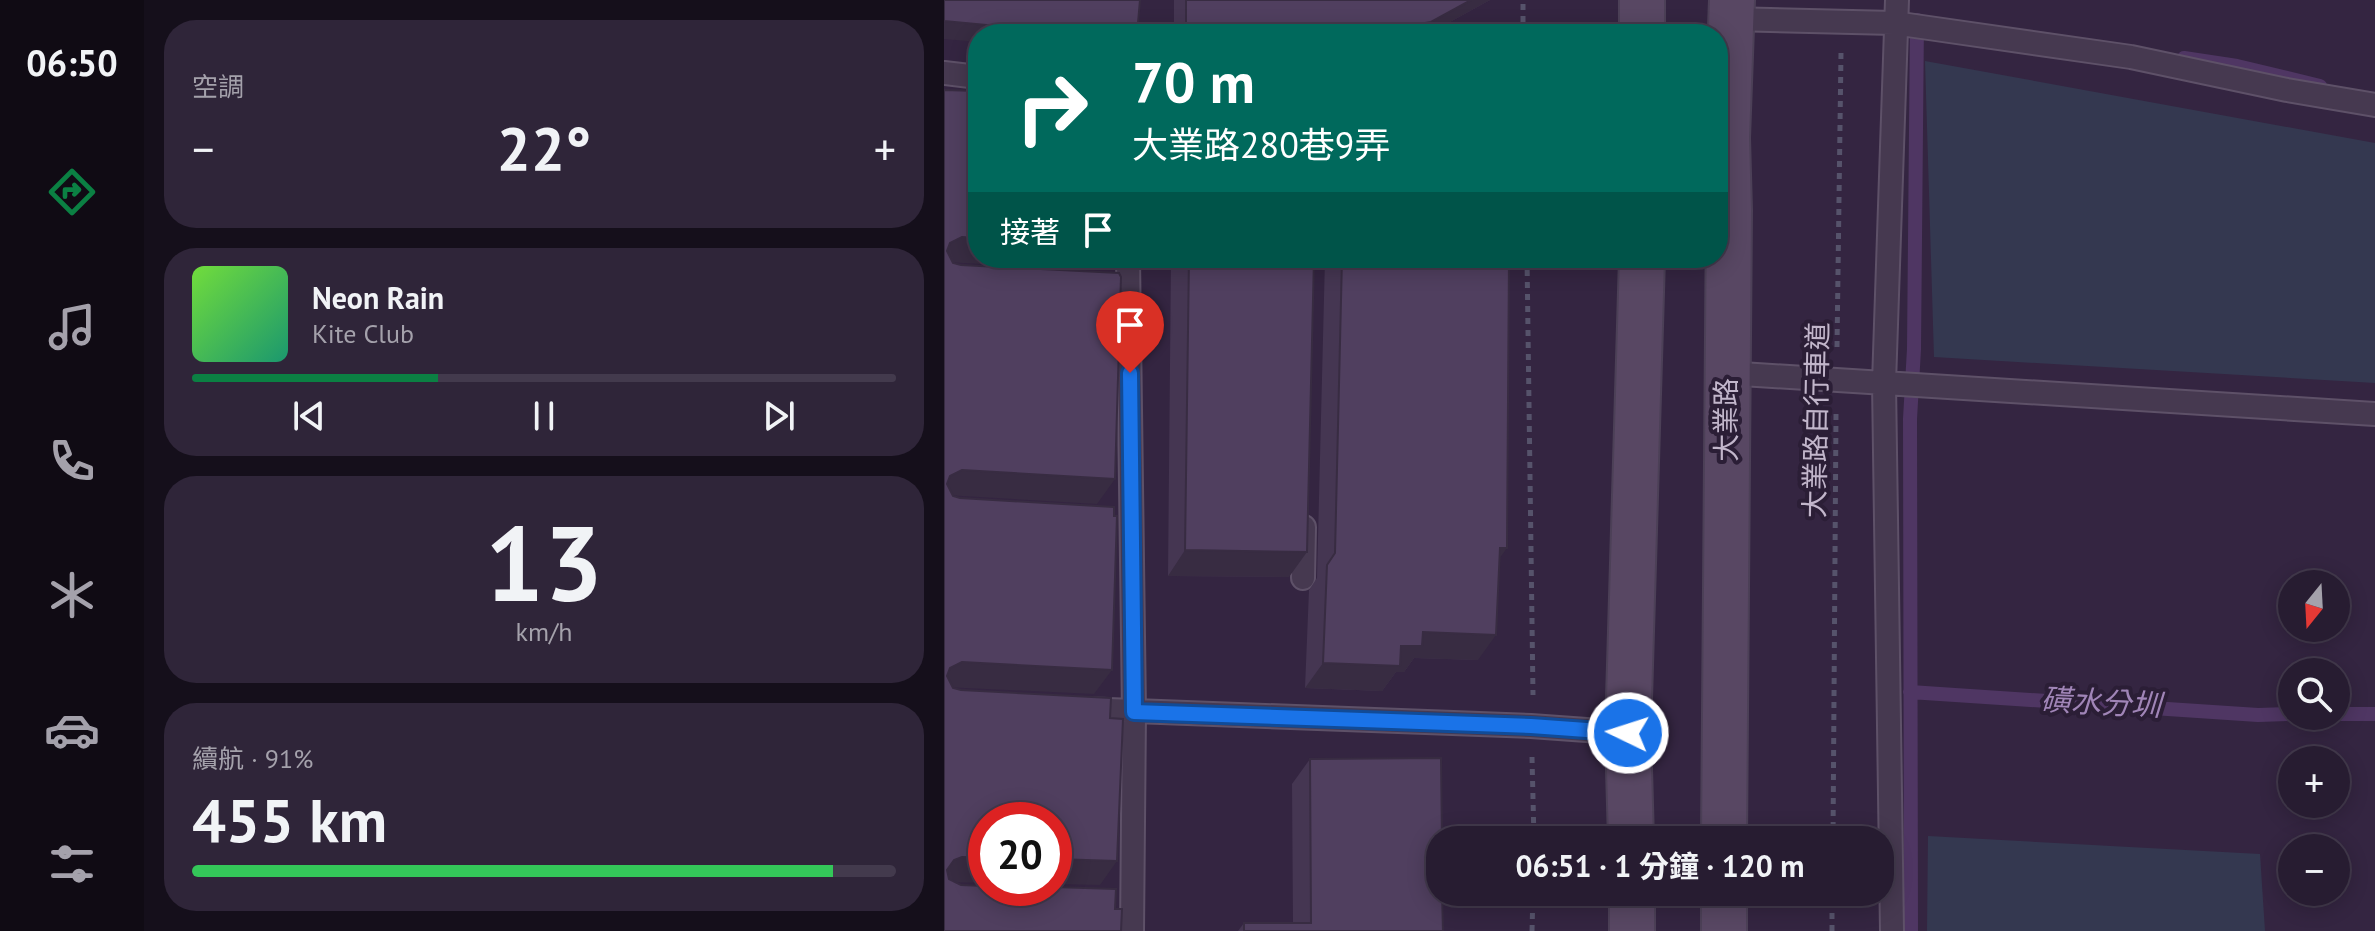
<!DOCTYPE html>
<html lang="zh-TW">
<head>
<meta charset="utf-8">
<style>
	:root { --surface:#271c31; --page:#2f2539; --text:#f1f3f6; --muted:#a4a1ab; --line:#433a4d; --accent:#0b8043 }
	body { margin:0; font-family:"PT Sans","Noto Sans TC",sans-serif; background:var(--page); color:var(--text); height:100vh; display:flex; flex-direction:column; font-size:30px; white-space:nowrap }
	* { box-sizing:border-box; margin:0 }
	p { font-size:26px; color:var(--muted) }
	.icon { flex:none; width:44px; height:44px; fill:none; stroke:currentColor; stroke-width:2; stroke-linecap:round; stroke-linejoin:round }
	.map { position:relative; flex:1; overflow:hidden }
	.details { display:flex; flex-direction:column; gap:20px; padding:20px; background:#150f1b; width:800px }
	.details>* { flex:none }
	.guide { position:absolute; left:24px; top:24px; width:760px; height:244px; border-radius:32px; box-shadow:0 4px 20px #0003,0 0 0 2px var(--line); background:#00695c; color:#fff; overflow:hidden }
	.needle { width:52px; rotate:198deg }
	.fabs { position:absolute; left:1334px; top:570px; display:grid; gap:16px }
	.fabs a { display:grid; place-items:center; width:72px; height:72px; border-radius:50%; background:var(--surface); box-shadow:0 4px 20px #0003,0 0 0 2px var(--line); font-size:40px }
	.speed { position:absolute; left:24px; top:802px; display:flex; gap:16px; font-size:40px; font-weight:700; text-align:center }
	.speed>* { display:grid; place-content:center; width:104px; height:104px; border-radius:50%; background:var(--surface); box-shadow:0 4px 20px #0003,0 0 0 2px var(--line); line-height:1 }
	.speed .limit { border:12px solid #d22; background:#fff; color:#111 }
	.pin { position:absolute; display:grid; place-items:center; width:68px; height:68px; color:#fff; margin:-82px -34px; border-radius:50% 50% 50% 0; rotate:-45deg; box-shadow:0 0 8px #0007 }
	.pin .icon { rotate:45deg }
	.me { position:absolute; width:88px; margin:-44px; rotate:274deg; stroke-linejoin:round; filter:drop-shadow(0 0 6px #0008) }
	.turn { display:flex; align-items:center; gap:28px; height:168px; padding:0 32px; font-size:36px }
	.turn .icon { width:104px; height:104px; stroke-width:2.5 }
	.turn b { display:block; font-size:56px; line-height:68px }
	.then { display:flex; align-items:center; height:76px; padding:0 32px; background:#0003; gap:16px; font-size:30px }
	.big { font-size:60px; font-weight:700; line-height:1.1 }
	.details .card { flex:1; display:flex; flex-direction:column; justify-content:center; gap:12px; min-width:0; padding:0 28px; border-radius:32px; background:var(--page) }
	.details .dial { align-items:center; gap:0 }
	.dial b { font-size:104px; line-height:1 }
	.song { display:flex; align-items:center; gap:24px }
	.cover { width:96px; height:96px; border-radius:12px; background:linear-gradient(135deg,hsl(100 70% 55%),hsl(160 70% 35%)) }
	.played { height:8px; border-radius:4px; background:linear-gradient(90deg,var(--accent) 35%,var(--line) 35%) }
	.keys { display:flex; justify-content:space-around; direction:ltr }
	.heat { display:flex; justify-content:space-between; align-items:center; font-size:44px; direction:ltr }
	.charge { height:12px; border-radius:6px; background:linear-gradient(90deg,#34c759 91%,var(--line) 0) }
	.trip { position:absolute; left:482px; top:826px; width:468px; height:80px; border-radius:32px; background:var(--surface); box-shadow:0 4px 20px #0003,0 0 0 2px var(--line); font-weight:700; line-height:80px; text-align:center }
	main { display:flex; flex:1; min-height:0 }
	.tab-bar { display:flex; flex-direction:column; width:144px; justify-content:space-around; align-items:center; background:#100b14; color:var(--muted) }
	.tab-bar .icon { width:56px; height:56px }
	.tab-bar .selected { color:var(--accent) }
	.tab-bar b { font-size:36px; color:var(--text) }
	.map>svg:first-child { display:block }
	.green { fill:#343850 }
	.lines { fill:none; stroke-linecap:round; stroke-linejoin:round }
	.stream { stroke:#4f3663; stroke-width:14 }
	.lane-casing { stroke:#5e5168; stroke-width:26 }
	.secondary-casing { stroke:#4c4057; stroke-width:48 }
	.path { stroke:#56536b; stroke-width:5; stroke-dasharray:6 6; stroke-linecap:butt }
	.lane { stroke:#463950; stroke-width:22 }
	.secondary { stroke:#584763; stroke-width:44 }
	.wall { fill:#453652 }
	.shaded-wall { fill:#382c42 }
	.building { fill:#503f5f; stroke:#382c42; stroke-width:2 }
	.route-casing { stroke:#114b97; stroke-width:20 }
	.route { stroke:#1a73e8; stroke-width:14 }
	.labels { text-anchor:middle; stroke-width:8; stroke-linejoin:round; paint-order:stroke }
	.street-label { font-size:28px; fill:#c2b6cb; stroke:#2b1e36 }
	.water-label { font-size:30px; font-style:italic; fill:#a085b7; stroke:#2b1e36 }
</style>
</head>
<body>
<main>
<nav class="tab-bar">
<b>06:50</b>
<svg class="icon selected" aria-label="directions" viewBox="0 0 24 24"><path d="M12 3l9 9-9 9-9-9zM9 14v-3h6M13 9l2 2-2 2"/></svg>
<svg class="icon" aria-label="music" viewBox="0 0 24 24"><path d="M9 18V5l10-2v13"/><circle cx="6" cy="18" r="3"/><circle cx="16" cy="16" r="3"/></svg>
<svg class="icon" aria-label="phone" viewBox="0 0 24 24"><path d="M5 4h4l2 5-3 2q2 4 5 5l2-3 5 2v4C11 20 4 13 5 4z"/></svg>
<svg class="icon" aria-label="climate" viewBox="0 0 24 24"><path d="M12 3v18M4 7l16 10M4 17L20 7"/></svg>
<svg class="icon" aria-label="car" viewBox="0 0 24 24"><path d="M5 17H2v-5l4-1 3-4h7l3 4 3 1v5h-3M9 17h6M6 11h13"/><circle cx="7" cy="17" r="2"/><circle cx="17" cy="17" r="2"/></svg>
<svg class="icon" aria-label="filters" viewBox="0 0 24 24"><path d="M4 7h16M4 17h16"/><circle cx="9" cy="7" r="2"/><circle cx="15" cy="17" r="2"/></svg>
</nav>
<section class="details">
<div class="card"><p>空調</p>
<div class="heat"><a>−</a><b class="big">22°</b><a>+</a></div>
</div>
<div class="card">
<div class="song"><i class="cover"></i><div><b>Neon Rain</b><p>Kite Club</p></div></div>
<div class="played"></div>
<div class="keys"><svg class="icon" aria-label="previous" viewBox="0 0 24 24"><path d="M18 5L8 12l10 7zM5 5v14"/></svg><svg class="icon" aria-label="pause" viewBox="0 0 24 24"><path d="M8 5v14M16 5v14"/></svg><svg class="icon" aria-label="next" viewBox="0 0 24 24"><path d="M6 5l10 7-10 7zM19 5v14"/></svg></div>
</div>
<div class="card dial"><b>13</b><p>km/h</p></div>
<div class="card"><p>續航 · 91%</p><b class="big">455 km</b><div class="charge"></div></div>
</section>
<div class="map">
<svg width="1431" height="931" viewBox="0 0 1431 931">
	<rect width="100%" height="100%" fill="#342541"/>
	<!-- green -->
	<path class="green" d="M 981,61 L 1431,143 L 1431,383 L 990,357 Z
		M 984,836 L 1316,854 L 1321,931 L 983,931 Z"/>
	<g class="lines">
		<!-- stream -->
		<path class="stream" d="M 1240,58 L 1293,66 L 1376,86
			M 966,692 L 1314,715 L 1348,714
			M 1392,714 L 1431,714
			M 967,931 L 966,419 L 970,349 L 973,20"/>
		<defs>
			<path id="lane" d="M 787,19 L 950,23 L 1187,57 L 1343,90 L 1431,105
				M 0,73 L 34,77
				M 184,258 L 190,712 L 188,931
				M 782,373 L 1431,414
				M 359,578 L 360,527
				M 138,709 L 587,726 L 684,733
				M 948,931 L 940,383 L 953,0"/>
			<path id="secondary" d="M 698,34 L 698,0
				M 687,840 L 684,733 L 698,258
				M 780,840 L 785,211 L 783,138 L 788,0
				M 688,892 L 688,931
				M 780,931 L 780,892"/>
		</defs>
		<!-- lane casing -->
		<use href="#lane" class="lane-casing"/>
		<!-- secondary casing -->
		<use href="#secondary" class="secondary-casing"/>
		<!-- path -->
		<path class="path" d="M 579,34 L 579,0
			M 583,258 L 589,695
			M 893,347 L 897,53
			M 588,757 L 590,840
			M 889,840 L 892,413
			M 588,931 L 589,892
			M 888,931 L 888,892"/>
		<!-- lane -->
		<use href="#lane" class="lane"/>
		<!-- secondary -->
		<use href="#secondary" class="secondary"/>
	</g>
	<!-- wall -->
	<path class="wall" d="M 230,0 L 546,0 L 484,34 L 230,34 Z
		M 227,258 L 370,258 L 345,577 L 224,576 Z
		M 381,258 L 565,258 L 555,558 L 534,660 L 470,658 L 460,672 L 452,672 L 438,691 L 361,688 L 365,590 L 373,578 Z
		M 366,759 L 499,931 L 294,931 L 300,923 L 349,923 L 348,784 Z"/>
	<!-- shaded-wall -->
	<path class="shaded-wall" d="M 527,0 L 546,0 L 484,34 L 414,34 Z
		M 0,21 L 139,34 L 34,34 L 34,42 L 0,39 Z
		M 179,23 L 194,23 L 186,34 L 172,34 Z
		M 18,237 L 34,238 L 34,258 L 167,258 L 159,270 L 0,262 L 6,243 Z
		M 18,470 L 171,479 L 153,504 L 1,495 L 6,476 Z
		M 556,548 L 563,548 L 545,573 Z
		M 241,550 L 363,552 L 345,577 L 224,576 Z
		M 479,632 L 552,635 L 534,660 L 470,658 L 460,672 L 452,672 L 438,691 L 361,688 L 379,663 L 457,646 Z
		M 18,662 L 168,670 L 150,694 L 0,687 L 6,668 Z
		M 18,857 L 42,858 L 42,883 L 0,882 L 0,874 L 10,860 Z
		M 110,859 L 173,861 L 156,885 L 110,884 Z"/>
	<!-- building -->
	<path class="building" d="M 0,0 L 196,0 L 194,23 L 179,23 L 179,34 L 139,34 L 0,21 Z
		M 242,0 L 527,0 L 487,22 L 414,34 L 242,34 Z
		M 0,90 L 34,91 L 34,238 L 18,237 L 6,243 L 3,251 L 9,263 L 17,265 L 175,273 L 177,277 L 171,479 L 18,470 L 6,476 L 3,484 L 9,496 L 16,498 L 170,507 L 170,516 L 173,516 L 168,670 L 18,662 L 6,668 L 3,676 L 9,688 L 17,690 L 167,698 L 166,718 L 179,719 L 173,861 L 110,859 L 110,820 L 42,820 L 42,858 L 18,857 L 10,860 L 3,870 L 5,879 L 17,885 L 42,886 L 42,888 L 110,887 L 172,889 L 171,909 L 178,909 L 177,931 L 0,931 Z
		M 245,258 L 370,258 L 363,552 L 241,550 Z
		M 398,258 L 565,258 L 563,548 L 556,548 L 552,635 L 479,632 L 478,646 L 457,646 L 456,666 L 379,663 L 383,565 L 391,553 Z
		M 497,758 L 498,840 L 496,840 L 496,892 L 498,892 L 499,931 L 300,931 L 300,923 L 367,923 L 366,759 Z"/>
	<g class="lines">
		<defs>
			<path id="route" d="M 186,373 L 190,712 L 587,726 L 684,733"/>
		</defs>
		<!-- route casing -->
		<use href="#route" class="route-casing"/>
		<!-- route -->
		<use href="#route" class="route"/>
	</g>
	<g class="labels">
		<!-- street labels -->
		<g class="street-label">
			<text transform="translate(782 420) rotate(-90)" y="10">大業路</text>
			<text transform="translate(872 420) rotate(-89)" y="10">大業路自行車道</text>
		</g>
		<!-- water labels -->
		<g class="water-label">
			<text transform="translate(1157 703) rotate(3)" y="10">磺水分圳</text>
		</g>
	</g>
</svg>
<div class="fabs">
<a><svg class="needle" viewBox="-14 -14 28 28"><path d="M0-13l5 13h-10z" fill="#e53935"/><path d="M0 13l5-13h-10z" fill="#a4a1ab"/></svg></a>
<a><svg class="icon" aria-label="search" viewBox="0 0 24 24"><circle cx="10" cy="10" r="6"/><path d="M15 15l6 6"/></svg></a>
<a>+</a>
<a>−</a>
</div>
<div class="speed"><div class="limit">20</div></div>
<div class="pin" style="left:186px;top:373px;background:#d93025"><svg class="icon" aria-label="arrive" viewBox="0 0 24 24"><path d="M6 21V4h12l-3 4 3 4H6"/></svg></div>
<svg class="me" style="left:684px;top:733px" viewBox="-20 -20 40 40"><circle r="17" fill="#1a73e8" stroke="#fff" stroke-width="3"/><path d="M0-11L8 9 0 5-8 9z" fill="#fff"/></svg>
<div class="trip">06:51 · 1 分鐘 · 120 m</div>
<div class="guide">
<div class="turn"><svg class="icon" aria-label="right" viewBox="0 0 24 24"><path d="M7 20v-9h11M14 6l5 5-5 5"/></svg><div><b>70 m</b>大業路280巷9弄</div></div>
<div class="then">接著<svg class="icon" aria-label="arrive" viewBox="0 0 24 24"><path d="M6 21V4h12l-3 4 3 4H6"/></svg></div>
</div>
</div>
</main>
</body>
</html>
